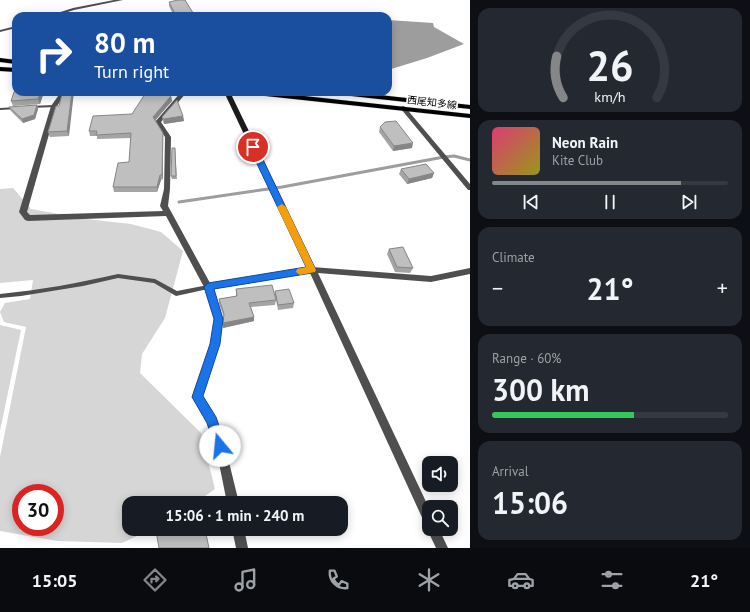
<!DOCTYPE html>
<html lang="en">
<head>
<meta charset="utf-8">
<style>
	:root { --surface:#171b24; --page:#242831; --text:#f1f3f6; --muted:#9ea1a6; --line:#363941; --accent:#858687 }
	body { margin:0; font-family:"PT Sans","Noto Sans JP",sans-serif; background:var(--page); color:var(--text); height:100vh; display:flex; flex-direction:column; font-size:15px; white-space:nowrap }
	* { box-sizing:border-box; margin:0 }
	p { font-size:13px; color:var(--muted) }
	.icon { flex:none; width:22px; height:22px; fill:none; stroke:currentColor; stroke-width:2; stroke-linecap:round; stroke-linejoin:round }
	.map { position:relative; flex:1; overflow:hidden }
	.drawer { display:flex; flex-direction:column; gap:8px; padding:8px; background:#0d0f14; width:280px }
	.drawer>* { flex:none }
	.hud { position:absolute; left:12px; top:12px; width:380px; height:84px; border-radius:12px; box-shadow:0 2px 10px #0003; background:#1a4fa0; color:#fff; overflow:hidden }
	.tools { position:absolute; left:422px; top:456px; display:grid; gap:8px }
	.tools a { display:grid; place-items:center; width:36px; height:36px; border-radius:8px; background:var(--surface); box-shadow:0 2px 10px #0003; font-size:20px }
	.speed { position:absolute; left:12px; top:484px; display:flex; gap:8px; font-size:20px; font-weight:700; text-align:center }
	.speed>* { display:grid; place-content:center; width:52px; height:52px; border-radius:50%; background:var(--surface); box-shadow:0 2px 10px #0003; line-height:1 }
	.speed .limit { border:6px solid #d22; background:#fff; color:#111 }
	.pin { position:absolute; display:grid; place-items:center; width:34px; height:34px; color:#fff; margin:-17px; border:2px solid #fff; border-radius:50%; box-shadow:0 1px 4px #0007 }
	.me { position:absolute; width:44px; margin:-22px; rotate:343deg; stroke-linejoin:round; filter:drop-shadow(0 0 3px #0008) }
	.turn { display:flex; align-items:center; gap:14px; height:84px; padding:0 16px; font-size:18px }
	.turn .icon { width:52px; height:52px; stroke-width:2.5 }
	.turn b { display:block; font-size:28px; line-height:34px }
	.big { font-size:30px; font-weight:700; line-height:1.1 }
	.drawer .tile { flex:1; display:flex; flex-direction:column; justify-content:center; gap:6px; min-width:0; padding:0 14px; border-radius:12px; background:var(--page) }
	.drawer .dial { align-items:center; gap:0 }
	.dial svg { height:104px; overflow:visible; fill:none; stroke:var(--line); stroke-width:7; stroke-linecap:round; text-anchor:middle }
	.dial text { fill:var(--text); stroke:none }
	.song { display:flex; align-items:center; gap:12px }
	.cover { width:48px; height:48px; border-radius:6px; background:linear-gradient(135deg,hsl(340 70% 55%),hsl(60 70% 35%)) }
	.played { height:4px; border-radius:2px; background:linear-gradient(90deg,var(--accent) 80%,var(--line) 80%) }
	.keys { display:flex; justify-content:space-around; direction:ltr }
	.heat { display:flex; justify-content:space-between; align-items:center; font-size:22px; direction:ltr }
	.charge { height:6px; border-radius:3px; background:linear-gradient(90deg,#34c759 60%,var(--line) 0) }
	.trip { position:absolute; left:122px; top:496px; width:226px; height:40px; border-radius:12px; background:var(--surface); box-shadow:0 2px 10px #0003; font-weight:700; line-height:40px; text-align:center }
	.dock { display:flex; height:64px; justify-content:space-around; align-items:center; background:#090b0e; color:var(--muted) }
	.dock .icon { width:28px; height:28px }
	.dock .selected { color:var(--accent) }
	.dock b { font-size:18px; color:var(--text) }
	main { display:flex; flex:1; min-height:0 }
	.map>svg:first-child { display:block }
	.green { fill:#d6d6d6; fill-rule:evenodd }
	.water { fill:#9d9d9d }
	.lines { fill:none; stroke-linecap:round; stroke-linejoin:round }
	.stream { stroke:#9d9d9d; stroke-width:3 }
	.primary-casing { stroke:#dbdbdb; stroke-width:1 }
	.lane { fill:#4f4f4f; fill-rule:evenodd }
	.street { fill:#4f4f4f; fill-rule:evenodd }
	.secondary { fill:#1c1c1c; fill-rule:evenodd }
	.primary { fill:#000; fill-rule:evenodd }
	.wall { fill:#a4a4a4 }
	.shaded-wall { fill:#868686 }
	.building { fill:#bfbfbf; stroke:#868686 }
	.route { fill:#1a73e8; stroke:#114b97 }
	.slow { fill:#f59e0b }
	.labels { text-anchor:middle; stroke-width:3.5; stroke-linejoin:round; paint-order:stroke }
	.far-street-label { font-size:10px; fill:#000; stroke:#fff }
</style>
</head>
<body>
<main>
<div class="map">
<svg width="470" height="548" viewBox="0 0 470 548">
	<rect width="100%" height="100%" fill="#fff"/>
	<!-- green -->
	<path class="green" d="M 13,188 L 31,209 L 86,219 L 131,224 L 161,232 L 183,251 L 165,318 L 142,354 L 140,373 L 201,433 L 215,489 L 195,503 L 129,503 L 129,529 L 152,529 L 122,543 L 57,541 L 0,531 L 0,457 L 26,327 L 4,322 L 0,312 L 5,303 L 30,299 L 33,280 L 0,283 L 0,189 ZM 21,493 L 55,493 L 55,527 L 21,527 Z
		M 0,325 L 21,330 L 0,431 Z"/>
	<!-- water -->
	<path class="water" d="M 388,20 L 433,23 L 434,27 L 464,44 L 427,58 L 388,70 Z"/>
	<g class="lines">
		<!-- stream -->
		<path class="stream" d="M 179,202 L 282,187 L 444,157 L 454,156 L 470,160"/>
		<defs>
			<path id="primary" d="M 0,58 L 16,60 L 16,64 L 0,62 Z
				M 0,67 L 16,68 L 16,72 L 0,71 Z
				M 245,92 L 267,92 L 470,114 L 470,118 L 248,94 Z
				M 330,92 L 352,92 L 470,105 L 470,109 L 333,94 Z"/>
		</defs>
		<!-- primary casing -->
		<use href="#primary" class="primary-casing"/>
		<!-- lane -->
		<path class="lane" d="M 54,105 L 56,106 L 56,107 L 29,108 L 27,107 L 29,106 Z
			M 16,107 L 18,107 L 18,109 L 0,110 L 0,108 Z
			M 118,274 L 155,279 L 177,291 L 208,285 L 210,285 L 211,287 L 210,289 L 208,289 L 176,296 L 154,283 L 118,278 L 83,286 L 21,296 L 0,298 L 0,294 C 40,290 79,283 118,274 Z"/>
		<!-- street -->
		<path class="street" d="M 114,0 L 123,0 L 74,10 L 55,16 L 48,16 L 73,8 Z
			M 16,26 L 16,28 L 0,32 L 0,30 Z
			M 61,92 L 67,92 L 57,106 L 27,212 L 30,215 L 163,211 L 160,206 L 164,189 L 165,137 L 155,122 L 181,92 L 187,92 L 161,122 L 171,137 L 170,189 L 168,206 L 210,283 L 312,267 L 431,276 L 470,268 L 470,274 L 431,282 L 318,273 L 429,508 L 429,529 L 439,529 L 448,548 L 436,548 L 427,529 L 429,526 L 425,524 L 310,273 L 213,289 L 223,319 L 219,344 L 202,396 L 217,421 L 228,458 L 239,503 L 227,503 L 218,458 L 208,423 L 192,397 L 211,344 L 215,319 L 204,287 L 166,216 L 28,221 L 25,220 L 19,212 L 51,106 Z
			M 403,106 L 405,107 L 470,184 L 470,190 L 468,190 L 401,109 L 400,108 Z
			M 232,529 L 244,529 L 248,548 L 236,548 Z"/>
		<!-- secondary -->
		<path class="secondary" d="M 224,92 L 230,92 L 316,270 L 315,272 L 309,272 L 308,270 Z"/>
		<!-- primary -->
		<use href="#primary" class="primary"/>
	</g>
	<!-- wall -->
	<path class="wall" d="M 169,2 L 195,16 L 174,16 L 169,6 Z
		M 16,92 L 44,92 L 40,104 L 13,106 L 11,101 Z
		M 62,94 L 69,136 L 50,137 L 48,132 L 59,106 Z
		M 171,96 L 172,101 L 155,120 L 163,133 L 163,179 L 161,180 L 157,192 L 114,192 L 113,187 L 129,162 L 131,138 L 97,139 L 97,136 L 90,136 L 89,131 L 132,114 Z
		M 37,105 L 38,109 L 35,119 L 23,123 L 11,111 L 9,107 Z
		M 183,116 L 184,121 L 164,124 L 163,122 L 162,117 Z
		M 380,127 L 412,148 L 393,151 L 379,132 Z
		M 175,148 L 177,179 L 172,179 L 171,176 Z
		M 401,169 L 434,173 L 432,178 L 407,184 L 399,174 Z
		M 389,249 L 413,268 L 410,273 L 395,272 L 387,254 Z
		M 236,289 L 275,295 L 275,291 L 294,303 L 293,308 L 278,310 L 276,300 L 275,305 L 251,307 L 254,317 L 254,321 L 223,328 L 224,317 L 219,304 L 219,299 L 236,296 Z"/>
	<!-- shaded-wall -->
	<path class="shaded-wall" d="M 41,92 L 44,92 L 40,104 L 38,99 Z
		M 72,92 L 74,92 L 69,136 L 67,131 Z
		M 171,96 L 172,101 L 154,122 L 153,117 Z
		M 37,105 L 38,109 L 35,119 L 23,123 L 22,119 Z
		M 183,116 L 184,121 L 164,124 L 164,119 Z
		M 163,133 L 163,179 L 162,175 Z
		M 413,143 L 412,148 L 393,151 L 394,146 Z
		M 434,173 L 432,178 L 407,184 L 409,179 Z
		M 160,175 L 161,180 L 157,192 L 157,187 Z
		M 254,317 L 254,321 L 223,328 L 223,323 Z"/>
	<!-- building -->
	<path class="building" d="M 178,0 L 185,0 L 195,16 L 176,16 L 169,2 Z
		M 16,90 L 16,92 L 41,92 L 38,99 L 11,101 L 14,92 Z
		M 64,92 L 72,92 L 67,131 L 48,132 L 56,106 L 59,106 L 62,94 Z
		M 148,92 L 160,92 L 171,96 L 153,117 L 163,133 L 162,175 L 160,175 L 157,187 L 113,187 L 118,163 L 129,162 L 131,133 L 96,135 L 97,131 L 89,131 L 93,116 L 132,114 L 145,94 L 147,94 Z
		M 177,100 L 183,116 L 164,119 L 162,117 Z
		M 37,105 L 34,115 L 22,119 L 9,107 Z
		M 396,121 L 413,143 L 394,146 L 380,127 L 385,122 Z
		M 172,148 L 175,148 L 176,176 L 171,176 Z
		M 426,164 L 434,173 L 409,179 L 401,169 Z
		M 403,247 L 413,268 L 397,267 L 389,249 Z
		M 272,285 L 276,300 L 249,303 L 254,317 L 223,323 L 224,314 L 219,299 L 237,296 L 236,289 Z
		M 289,289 L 294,303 L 278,305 L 275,291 Z
		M 161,529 L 205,529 L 209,548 L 159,548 L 156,531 Z"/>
	<!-- route -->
	<path class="route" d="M 250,145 L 256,145 L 257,147 L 316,270 L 312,273 L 214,289 L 223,319 L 220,344 L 203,396 L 216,417 L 226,446 L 224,450 L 220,452 L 216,450 L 207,423 L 192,397 L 210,344 L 214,319 L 204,287 L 208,283 L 306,267 L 249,147 Z"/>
	<!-- slow -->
	<path class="slow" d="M 282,204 L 286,207 L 316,270 L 315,272 L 300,275 L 296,272 L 297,269 L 306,267 L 277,207 Z"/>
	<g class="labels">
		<!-- far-street labels -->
		<g class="far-street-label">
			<text transform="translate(432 102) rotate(7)" y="4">西尾知多線</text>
		</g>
	</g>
</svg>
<div class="tools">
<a><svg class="icon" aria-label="sound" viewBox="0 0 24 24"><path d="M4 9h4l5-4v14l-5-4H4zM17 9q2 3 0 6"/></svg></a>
<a><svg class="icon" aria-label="search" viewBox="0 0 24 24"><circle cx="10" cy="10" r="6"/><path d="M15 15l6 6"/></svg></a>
</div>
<div class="speed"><div class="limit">30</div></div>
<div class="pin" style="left:253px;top:147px;background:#d93025"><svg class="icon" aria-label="arrive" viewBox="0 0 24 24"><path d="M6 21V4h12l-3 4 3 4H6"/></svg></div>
<svg class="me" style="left:220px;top:446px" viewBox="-20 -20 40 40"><circle r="19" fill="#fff"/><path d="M0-13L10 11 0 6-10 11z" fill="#1a73e8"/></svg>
<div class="trip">15:06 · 1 min · 240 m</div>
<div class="hud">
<div class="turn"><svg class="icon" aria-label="right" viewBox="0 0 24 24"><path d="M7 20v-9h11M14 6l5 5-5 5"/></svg><div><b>80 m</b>Turn right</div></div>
</div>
</div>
<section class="drawer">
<div class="tile dial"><svg viewBox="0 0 100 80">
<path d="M14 69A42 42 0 1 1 86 69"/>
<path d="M14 69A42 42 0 0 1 9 37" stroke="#858687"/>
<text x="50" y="56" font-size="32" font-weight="700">26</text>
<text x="50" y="72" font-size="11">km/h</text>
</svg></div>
<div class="tile">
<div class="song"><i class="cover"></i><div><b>Neon Rain</b><p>Kite Club</p></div></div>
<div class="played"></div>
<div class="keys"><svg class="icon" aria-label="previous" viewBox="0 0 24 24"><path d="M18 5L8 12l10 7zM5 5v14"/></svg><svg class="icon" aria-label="pause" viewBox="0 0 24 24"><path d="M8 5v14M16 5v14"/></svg><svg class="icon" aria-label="next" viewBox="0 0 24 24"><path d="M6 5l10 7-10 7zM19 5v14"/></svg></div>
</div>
<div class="tile"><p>Climate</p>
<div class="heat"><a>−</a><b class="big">21°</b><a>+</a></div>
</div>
<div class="tile"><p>Range · 60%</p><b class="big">300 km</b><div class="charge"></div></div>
<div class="tile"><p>Arrival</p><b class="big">15:06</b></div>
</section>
</main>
<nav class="dock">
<b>15:05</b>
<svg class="icon selected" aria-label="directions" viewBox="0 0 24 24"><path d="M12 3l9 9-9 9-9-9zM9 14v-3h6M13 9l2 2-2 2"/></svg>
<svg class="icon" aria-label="music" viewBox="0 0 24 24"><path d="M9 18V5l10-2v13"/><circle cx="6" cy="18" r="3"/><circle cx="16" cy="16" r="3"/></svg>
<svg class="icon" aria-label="phone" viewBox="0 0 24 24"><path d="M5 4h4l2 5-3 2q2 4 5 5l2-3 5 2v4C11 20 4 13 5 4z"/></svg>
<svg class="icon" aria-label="climate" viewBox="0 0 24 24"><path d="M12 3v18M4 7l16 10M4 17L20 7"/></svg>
<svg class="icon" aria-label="car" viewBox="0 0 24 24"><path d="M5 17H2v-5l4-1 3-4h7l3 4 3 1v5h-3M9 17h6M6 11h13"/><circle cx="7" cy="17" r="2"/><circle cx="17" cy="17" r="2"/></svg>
<svg class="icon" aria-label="filters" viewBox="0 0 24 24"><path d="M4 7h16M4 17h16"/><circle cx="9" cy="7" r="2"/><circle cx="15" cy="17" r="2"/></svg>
<b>21°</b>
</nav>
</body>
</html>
